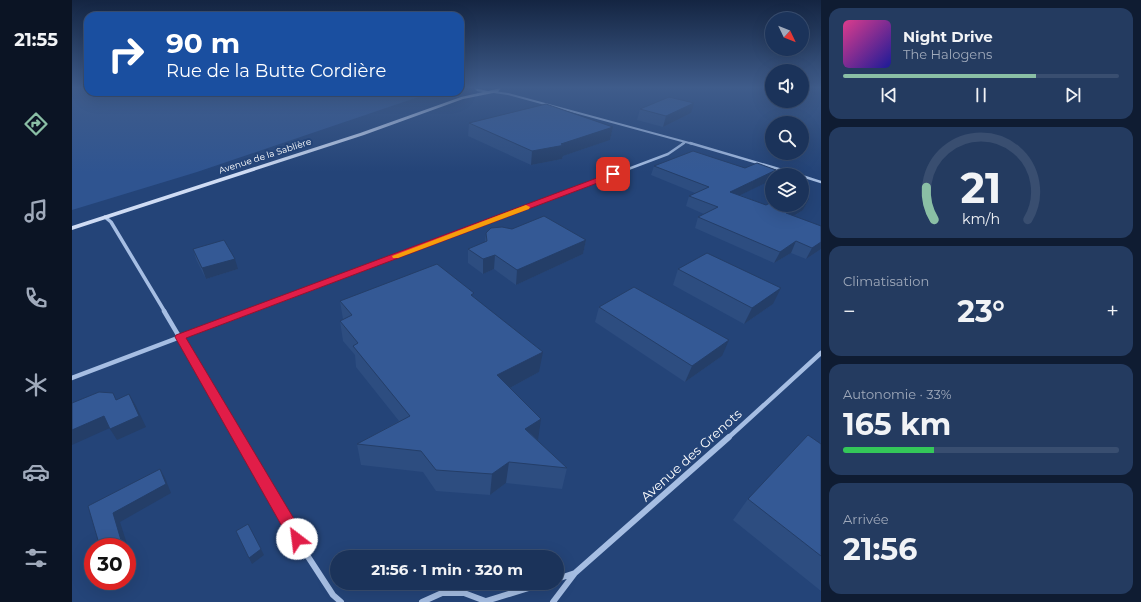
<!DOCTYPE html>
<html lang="fr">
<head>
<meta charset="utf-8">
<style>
	:root { --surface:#1b335a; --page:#243b60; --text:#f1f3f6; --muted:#a0aabb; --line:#394e70; --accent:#8abfa5 }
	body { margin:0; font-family:Montserrat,sans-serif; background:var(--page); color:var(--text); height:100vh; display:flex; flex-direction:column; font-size:15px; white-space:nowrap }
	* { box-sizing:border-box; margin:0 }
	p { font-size:13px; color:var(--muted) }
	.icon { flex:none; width:22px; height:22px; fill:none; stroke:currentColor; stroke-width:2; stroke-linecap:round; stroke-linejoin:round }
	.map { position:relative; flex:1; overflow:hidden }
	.sheet { display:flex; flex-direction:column; gap:8px; padding:8px; background:#0f1c32; width:320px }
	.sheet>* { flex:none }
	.hud { position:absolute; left:12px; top:12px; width:380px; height:84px; border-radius:12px; box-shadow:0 4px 16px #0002,0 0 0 1px var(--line); background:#1a4fa0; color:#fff; overflow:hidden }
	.needle { width:26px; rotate:133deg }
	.buttons { position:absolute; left:693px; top:12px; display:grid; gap:8px }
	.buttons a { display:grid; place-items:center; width:44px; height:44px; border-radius:50%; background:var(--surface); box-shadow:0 4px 16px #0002,0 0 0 1px var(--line); font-size:20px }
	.speed { position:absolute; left:12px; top:538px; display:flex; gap:8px; font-size:20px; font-weight:700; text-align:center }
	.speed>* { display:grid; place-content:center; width:52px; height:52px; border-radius:50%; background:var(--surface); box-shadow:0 4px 16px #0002,0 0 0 1px var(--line); line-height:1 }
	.speed .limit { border:6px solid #d22; background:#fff; color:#111 }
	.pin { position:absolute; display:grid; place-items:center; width:34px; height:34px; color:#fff; margin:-17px; border-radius:8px; box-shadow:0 2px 6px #0006 }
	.me { position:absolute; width:44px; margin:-22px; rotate:330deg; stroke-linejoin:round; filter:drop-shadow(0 0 3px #0008) }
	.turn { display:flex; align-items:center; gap:14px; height:84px; padding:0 16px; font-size:18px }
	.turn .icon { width:52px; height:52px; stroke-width:2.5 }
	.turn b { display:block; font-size:28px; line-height:34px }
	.big { font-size:30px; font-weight:700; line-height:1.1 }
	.sheet .widget { flex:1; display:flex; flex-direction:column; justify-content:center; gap:6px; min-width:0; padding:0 14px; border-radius:12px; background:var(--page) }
	.sheet .dial { align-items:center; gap:0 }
	.dial svg { height:104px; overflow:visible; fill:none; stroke:var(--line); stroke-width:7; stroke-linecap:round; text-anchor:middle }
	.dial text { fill:var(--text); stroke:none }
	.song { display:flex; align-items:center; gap:12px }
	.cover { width:48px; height:48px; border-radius:6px; background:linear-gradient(135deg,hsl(330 70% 55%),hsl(240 70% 35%)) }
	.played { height:4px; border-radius:2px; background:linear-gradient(90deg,var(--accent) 70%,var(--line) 70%) }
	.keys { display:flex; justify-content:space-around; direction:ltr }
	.heat { display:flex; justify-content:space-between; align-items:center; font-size:22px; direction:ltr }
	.charge { height:6px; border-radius:3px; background:linear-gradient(90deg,#34c759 33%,var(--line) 0) }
	.trip { position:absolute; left:258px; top:550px; width:234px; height:40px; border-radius:20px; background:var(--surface); box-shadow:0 4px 16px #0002,0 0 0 1px var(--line); font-weight:700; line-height:40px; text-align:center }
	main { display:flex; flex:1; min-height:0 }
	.tabs { display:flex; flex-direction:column; width:72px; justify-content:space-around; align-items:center; background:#0b1424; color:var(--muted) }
	.tabs .icon { width:28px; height:28px }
	.tabs .on { color:var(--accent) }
	.tabs b { font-size:18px; color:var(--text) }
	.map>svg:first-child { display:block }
	.green { fill:#2f5490 }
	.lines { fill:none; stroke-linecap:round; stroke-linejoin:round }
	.minor-far4 { stroke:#a6bee3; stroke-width:2 }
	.minor-far3 { stroke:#a6bee3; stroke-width:2.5 }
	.minor-far2 { stroke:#a6bee3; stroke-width:3.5 }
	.minor-far1 { stroke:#a6bee3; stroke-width:4.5 }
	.minor { stroke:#a6bee3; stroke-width:6 }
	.secondary { fill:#cfdcf4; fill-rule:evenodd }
	.wall { fill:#2d4d80 }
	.shaded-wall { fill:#243e68 }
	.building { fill:#345995; stroke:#243e68 }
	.route { fill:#e11d48; stroke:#92132f }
	.slow { fill:#f59e0b }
	.labels { text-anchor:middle; stroke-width:4; stroke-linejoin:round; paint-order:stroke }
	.far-street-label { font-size:9px; fill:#fff; stroke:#244478 }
	.near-street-label { font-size:13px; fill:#fff; stroke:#244478 }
</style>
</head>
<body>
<main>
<nav class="tabs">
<b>21:55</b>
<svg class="icon on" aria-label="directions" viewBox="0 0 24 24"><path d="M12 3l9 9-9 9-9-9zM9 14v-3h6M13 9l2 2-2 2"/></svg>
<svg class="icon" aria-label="music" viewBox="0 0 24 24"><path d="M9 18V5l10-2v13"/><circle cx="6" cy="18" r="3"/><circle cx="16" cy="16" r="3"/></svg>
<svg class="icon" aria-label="phone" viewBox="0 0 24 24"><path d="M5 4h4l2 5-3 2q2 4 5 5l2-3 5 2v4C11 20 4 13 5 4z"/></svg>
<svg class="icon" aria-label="climate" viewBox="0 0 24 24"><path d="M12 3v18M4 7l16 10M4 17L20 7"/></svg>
<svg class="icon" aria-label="car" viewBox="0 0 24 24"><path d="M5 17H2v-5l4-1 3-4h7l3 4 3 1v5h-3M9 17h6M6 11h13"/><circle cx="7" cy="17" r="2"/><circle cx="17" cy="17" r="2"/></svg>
<svg class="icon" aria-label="filters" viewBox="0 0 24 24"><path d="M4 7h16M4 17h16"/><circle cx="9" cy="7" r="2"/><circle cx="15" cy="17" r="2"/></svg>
</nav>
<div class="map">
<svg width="749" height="602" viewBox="0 0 749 602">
	<rect width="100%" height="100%" fill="#244478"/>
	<!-- green -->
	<path class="green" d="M 0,88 L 16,88 L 16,92 L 361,92 L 125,172 L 0,210 Z"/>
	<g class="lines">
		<!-- minor-far4 -->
		<path class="minor-far4" d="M 422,92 L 436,94 L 621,144
			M 610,144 L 613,142"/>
		<!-- minor-far3 -->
		<path class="minor-far3" d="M 618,143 L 727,175
			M 730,176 L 749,182
			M 429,217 L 596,154 L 612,143"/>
		<!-- minor-far2 -->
		<path class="minor-far2" d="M 33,217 L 39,222 L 93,312
			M 174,312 L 431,216"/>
		<!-- minor-far1 -->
		<path class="minor-far1" d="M 92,311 L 167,438
			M 0,378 L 177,311
			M 656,438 L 749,353"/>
		<!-- minor -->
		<path class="minor" d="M 167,437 L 233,552 L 261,595 L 269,602
			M 485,579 L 503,573
			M 414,601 L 473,583
			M 350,602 L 370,593 L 392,593 L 416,602
			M 481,602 L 503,573 L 657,437"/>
		<!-- secondary -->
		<path class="secondary" d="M 402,88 L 416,91 L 429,88 L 426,92 L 391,99 L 292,135 L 0,230 L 0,226 L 288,133 L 389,97 L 411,92 L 405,91 Z"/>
	</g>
	<!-- wall -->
	<path class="wall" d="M 568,109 L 619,113 L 591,127 L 565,120 Z
		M 397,123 L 541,127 L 538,140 L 491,156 L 490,159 L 459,165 L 396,136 Z
		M 582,166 L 704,170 L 702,175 L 700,175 L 700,180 L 668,195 L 694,205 L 737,199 L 731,210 L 722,216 L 749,249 L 734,259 L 719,253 L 702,263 L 623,228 L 626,217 L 632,214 L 614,206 L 617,196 L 623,193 L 579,175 Z
		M 440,229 L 514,240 L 511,254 L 444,285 L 422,269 L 411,274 L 396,263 L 396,249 L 413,242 L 414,233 Z
		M 121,249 L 166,269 L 134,279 L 124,259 Z
		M 606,269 L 701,304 L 672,324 L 601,285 Z
		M 402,297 L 467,372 L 438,388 L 465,441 L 495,468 L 490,489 L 434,483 L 418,495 L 364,491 L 351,472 L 289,465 L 285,444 L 327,421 L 284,367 L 283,355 L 271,341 L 268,321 L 271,319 L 268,301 Z
		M 527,307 L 650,356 L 613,382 L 523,322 Z
		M 749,444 L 749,591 L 661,520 L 676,499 Z"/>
	<!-- shaded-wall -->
	<path class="shaded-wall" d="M 622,103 L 619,113 L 591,127 L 594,116 Z
		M 541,127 L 538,140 L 491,156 L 490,159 L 459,165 L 460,151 Z
		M 704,170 L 702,175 L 700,175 L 700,180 L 654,202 L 658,192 Z
		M 737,199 L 731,210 L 709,224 L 714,213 L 727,205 L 730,205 L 730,203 Z
		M 514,240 L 511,254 L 444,285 L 445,270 Z
		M 724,241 L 719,253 L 702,263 L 708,252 Z
		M 749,242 L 749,249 L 734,259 L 740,248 Z
		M 423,255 L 422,269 L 411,274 L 411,259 Z
		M 163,259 L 166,269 L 134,279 L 130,268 Z
		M 709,288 L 701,304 L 672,324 L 680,308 Z
		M 657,340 L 650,356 L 613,382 L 620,366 Z
		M 471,352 L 467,372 L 423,396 L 425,375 Z
		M 57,394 L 64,406 L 74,427 L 45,440 L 38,429 Z
		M 32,416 L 40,427 L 0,445 L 0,430 Z
		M 469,419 L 466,440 L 453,429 Z
		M 437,462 L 434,483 L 418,495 L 420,474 Z
		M 88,469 L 93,478 L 99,493 L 48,522 L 61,563 L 55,567 L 55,547 L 51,547 L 41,513 Z
		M 189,549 L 192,555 L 180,564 L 177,558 Z"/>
	<!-- building -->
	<path class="building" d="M 597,97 L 622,103 L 594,116 L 568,109 Z
		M 474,104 L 541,127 L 489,144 L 493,145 L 460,151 L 397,123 Z
		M 621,151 L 673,168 L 685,163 L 704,170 L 658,192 L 694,205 L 700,202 L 700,205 L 727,205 L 714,213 L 749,226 L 749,242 L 740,248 L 724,241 L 708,252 L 626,217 L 646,207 L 617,196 L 637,187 L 582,166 Z
		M 730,197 L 737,199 L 730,203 Z
		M 472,216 L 514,240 L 445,270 L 423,255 L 411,259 L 396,249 L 415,241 L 414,233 L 419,228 L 430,227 L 440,229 Z
		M 152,240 L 163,259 L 130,268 L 121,249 Z
		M 635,253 L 709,288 L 680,308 L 606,269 Z
		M 365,264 L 402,293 L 399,295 L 471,352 L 425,375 L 469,419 L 453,429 L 495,468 L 437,462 L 420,474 L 364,470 L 349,451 L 285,444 L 338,416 L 281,346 L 286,343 L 268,321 L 280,315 L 268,301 Z
		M 562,287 L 657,340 L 620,366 L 527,307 Z
		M 27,392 L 41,393 L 44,400 L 57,394 L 67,416 L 38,429 L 32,416 L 0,430 L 0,403 Z
		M 736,435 L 749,444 L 749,556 L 676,499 Z
		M 88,469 L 94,484 L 41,513 L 51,547 L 28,547 L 16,506 Z
		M 176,524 L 189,549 L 177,558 L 164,531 Z"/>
	<!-- sky -->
	<linearGradient id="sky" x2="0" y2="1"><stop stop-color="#142542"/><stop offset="0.51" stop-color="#3f5c8b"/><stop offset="1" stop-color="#3f5c8b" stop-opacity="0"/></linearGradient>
	<rect width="749" height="172" fill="url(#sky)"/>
	<!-- route -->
	<path class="route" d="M 541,172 L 544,173 L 544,176 L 114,338 L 231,534 L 233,539 L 231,544 L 225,546 L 220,544 L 103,337 L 104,335 Z"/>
	<!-- slow -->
	<path class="slow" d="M 454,205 L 458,207 L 457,209 L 326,258 L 321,258 L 320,256 Z"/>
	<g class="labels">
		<!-- far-street labels -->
		<g class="far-street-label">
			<text transform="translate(193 156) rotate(-18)" y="3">Avenue de la Sablière</text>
		</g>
		<!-- near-street labels -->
		<g class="near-street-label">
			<text transform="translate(619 455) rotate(-42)" y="5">Avenue des Grenots</text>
		</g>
	</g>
</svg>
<div class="buttons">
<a><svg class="needle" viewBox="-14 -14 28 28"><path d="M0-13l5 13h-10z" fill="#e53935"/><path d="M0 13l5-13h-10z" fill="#a0aabb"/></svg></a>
<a><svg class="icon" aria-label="sound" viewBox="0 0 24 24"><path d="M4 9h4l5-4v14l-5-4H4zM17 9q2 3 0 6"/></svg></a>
<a><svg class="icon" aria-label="search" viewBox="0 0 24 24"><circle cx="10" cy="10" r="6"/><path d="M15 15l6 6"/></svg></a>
<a><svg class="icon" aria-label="layers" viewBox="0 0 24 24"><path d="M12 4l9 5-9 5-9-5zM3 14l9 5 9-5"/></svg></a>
</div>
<div class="speed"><div class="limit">30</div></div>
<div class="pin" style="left:541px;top:174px;background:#d93025"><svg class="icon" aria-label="arrive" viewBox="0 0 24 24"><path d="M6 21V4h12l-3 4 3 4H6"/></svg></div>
<svg class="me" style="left:225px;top:539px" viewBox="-20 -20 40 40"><circle r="19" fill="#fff"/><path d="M0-13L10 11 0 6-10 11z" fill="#e11d48"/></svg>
<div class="trip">21:56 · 1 min · 320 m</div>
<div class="hud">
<div class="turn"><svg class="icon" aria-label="right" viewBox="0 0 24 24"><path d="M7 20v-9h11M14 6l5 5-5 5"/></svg><div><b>90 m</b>Rue de la Butte Cordière</div></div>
</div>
</div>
<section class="sheet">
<div class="widget">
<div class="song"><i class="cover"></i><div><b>Night Drive</b><p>The Halogens</p></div></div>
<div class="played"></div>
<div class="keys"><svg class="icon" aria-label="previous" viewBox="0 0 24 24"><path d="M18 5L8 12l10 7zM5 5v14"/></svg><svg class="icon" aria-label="pause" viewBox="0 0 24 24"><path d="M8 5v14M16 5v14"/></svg><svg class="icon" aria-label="next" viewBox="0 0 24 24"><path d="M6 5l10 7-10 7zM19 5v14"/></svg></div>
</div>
<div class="widget dial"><svg viewBox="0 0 100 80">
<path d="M14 69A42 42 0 1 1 86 69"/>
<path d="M14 69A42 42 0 0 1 8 44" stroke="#8abfa5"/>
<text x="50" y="56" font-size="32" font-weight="700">21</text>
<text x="50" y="72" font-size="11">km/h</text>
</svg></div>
<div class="widget"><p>Climatisation</p>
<div class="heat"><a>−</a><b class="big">23°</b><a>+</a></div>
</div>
<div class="widget"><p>Autonomie · 33%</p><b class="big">165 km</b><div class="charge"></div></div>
<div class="widget"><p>Arrivée</p><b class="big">21:56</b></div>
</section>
</main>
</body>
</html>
